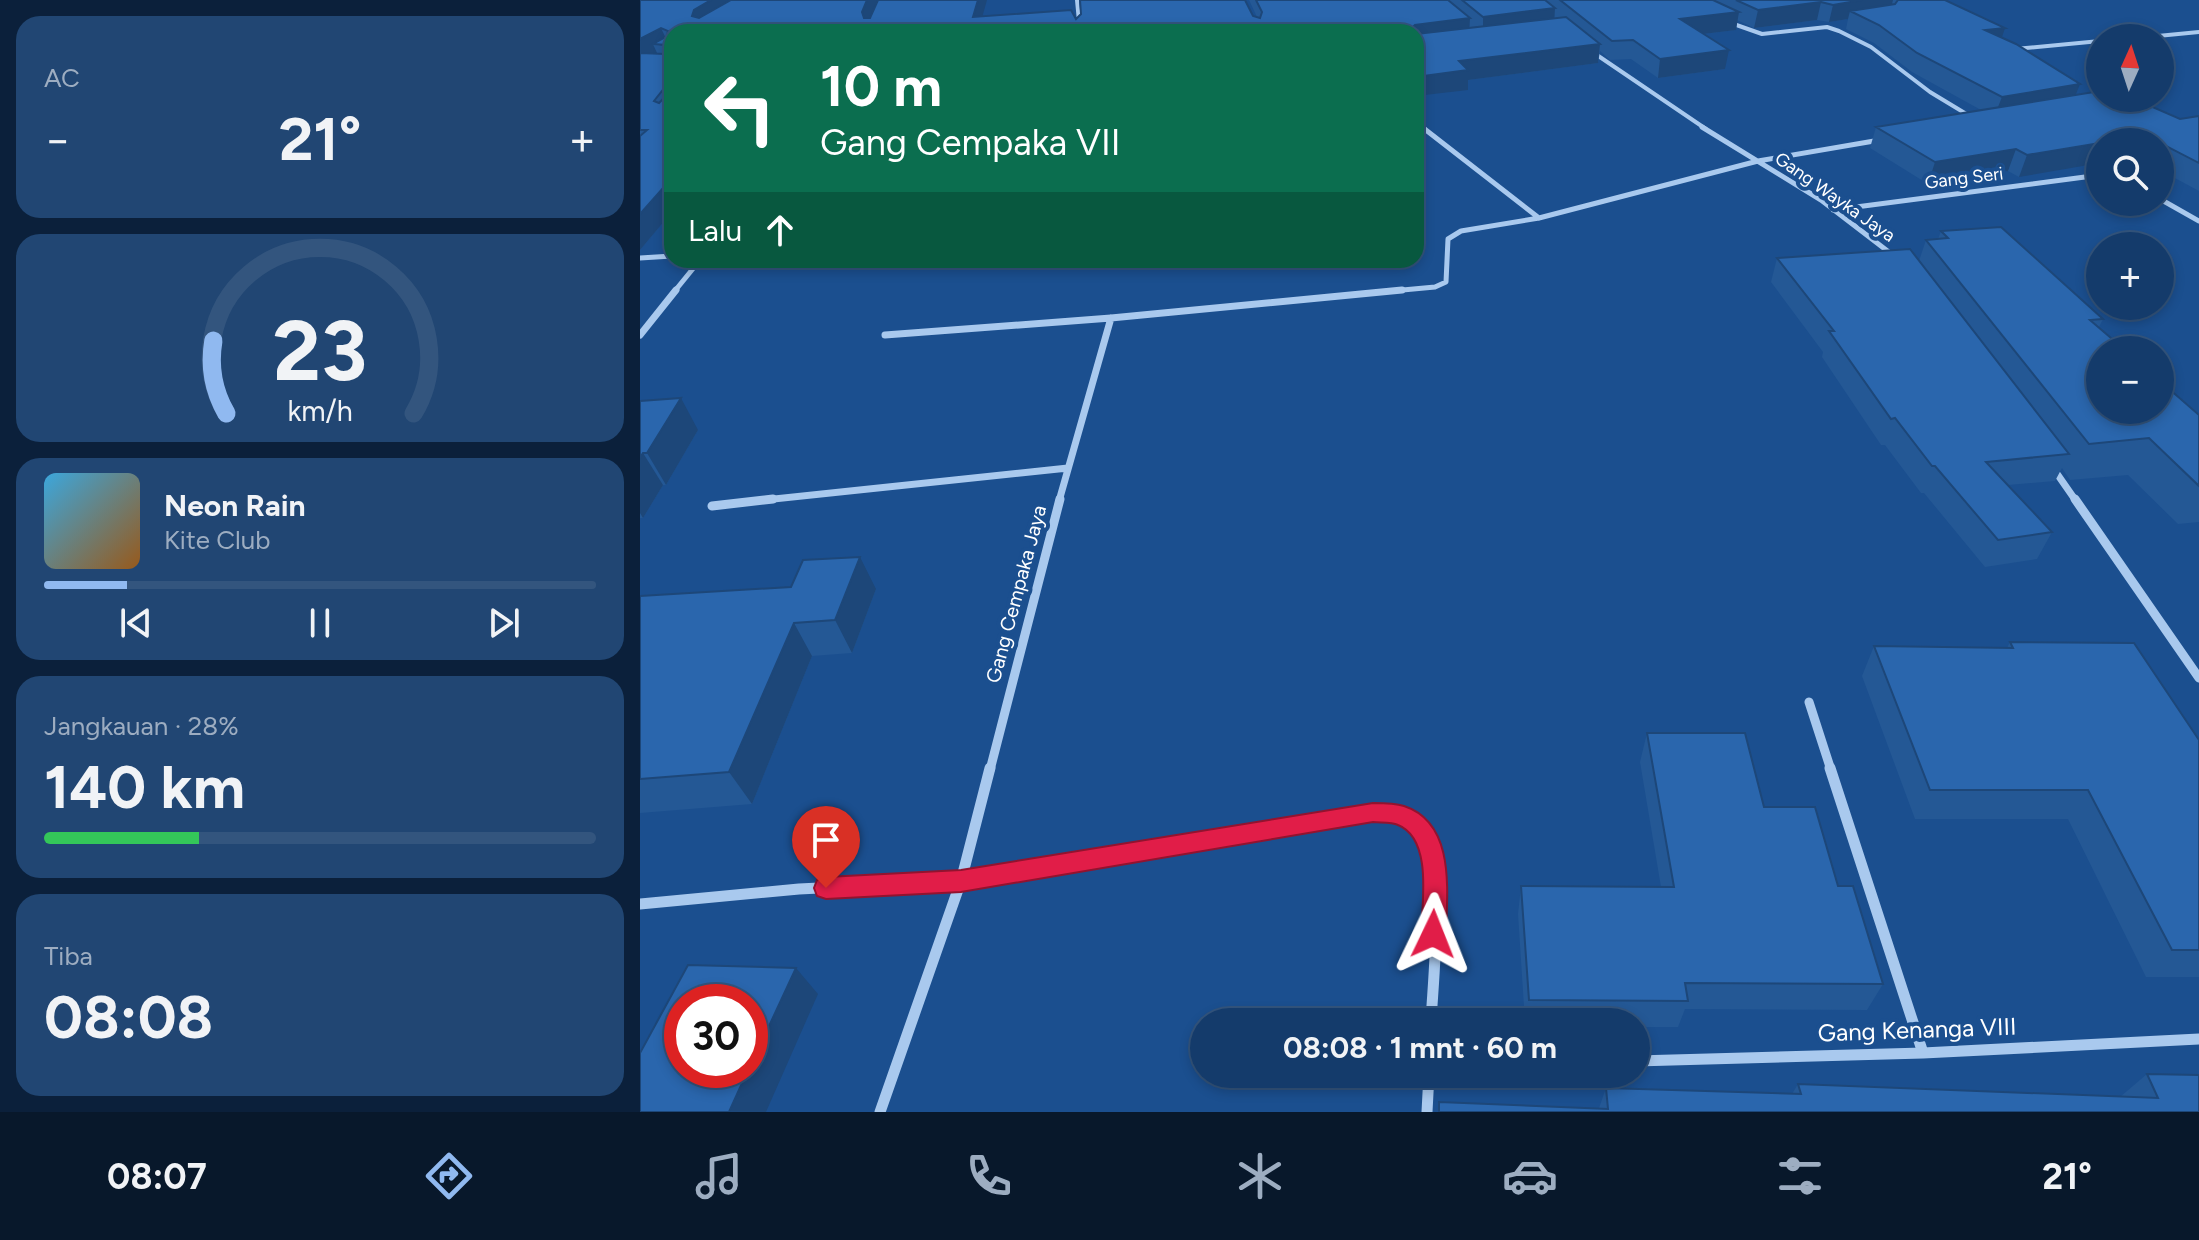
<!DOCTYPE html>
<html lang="id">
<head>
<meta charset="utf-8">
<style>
	:root { --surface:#143b6b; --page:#214673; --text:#f1f3f6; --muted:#9dadc1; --line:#33557e; --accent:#90b9f0 }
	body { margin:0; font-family:Figtree,sans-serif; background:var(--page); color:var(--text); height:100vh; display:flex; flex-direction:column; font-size:30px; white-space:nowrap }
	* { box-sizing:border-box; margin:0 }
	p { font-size:26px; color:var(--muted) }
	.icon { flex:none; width:44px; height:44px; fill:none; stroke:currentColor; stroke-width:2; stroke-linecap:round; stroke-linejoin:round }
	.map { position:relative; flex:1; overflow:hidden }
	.details { display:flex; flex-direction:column; gap:16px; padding:16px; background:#0b203b; width:640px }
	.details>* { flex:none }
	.top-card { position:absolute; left:24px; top:24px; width:760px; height:244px; border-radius:24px; box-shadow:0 4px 12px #0003,0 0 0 2px var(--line); background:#0b6e4f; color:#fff; overflow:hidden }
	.needle { width:52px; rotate:3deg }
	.tools { position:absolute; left:1446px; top:24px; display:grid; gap:16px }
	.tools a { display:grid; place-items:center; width:88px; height:88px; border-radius:50%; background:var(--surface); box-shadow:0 4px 12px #0003,0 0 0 2px var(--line); font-size:40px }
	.speed { position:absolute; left:24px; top:984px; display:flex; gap:16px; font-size:40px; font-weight:700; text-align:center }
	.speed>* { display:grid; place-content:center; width:104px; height:104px; border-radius:50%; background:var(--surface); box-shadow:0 4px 12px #0003,0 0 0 2px var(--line); line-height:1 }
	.speed .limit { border:12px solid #d22; background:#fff; color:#111 }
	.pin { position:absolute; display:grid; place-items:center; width:68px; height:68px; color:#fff; margin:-82px -34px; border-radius:50% 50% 50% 0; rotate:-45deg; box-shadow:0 0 8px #0007 }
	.pin .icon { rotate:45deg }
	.me { position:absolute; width:88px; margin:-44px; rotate:2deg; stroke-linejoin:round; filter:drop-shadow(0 0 6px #0008) }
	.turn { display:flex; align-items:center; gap:28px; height:168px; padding:0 24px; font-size:36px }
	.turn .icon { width:104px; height:104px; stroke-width:2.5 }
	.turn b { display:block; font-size:56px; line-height:68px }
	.then { display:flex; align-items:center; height:76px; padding:0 24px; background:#0003; gap:16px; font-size:30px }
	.big { font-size:60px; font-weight:700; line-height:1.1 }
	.details .tile { flex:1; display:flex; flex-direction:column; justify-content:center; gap:12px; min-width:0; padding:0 28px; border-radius:24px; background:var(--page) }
	.details .dial { align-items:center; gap:0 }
	.dial svg { height:208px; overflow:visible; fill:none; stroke:var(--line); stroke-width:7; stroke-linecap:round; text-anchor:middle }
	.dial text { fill:var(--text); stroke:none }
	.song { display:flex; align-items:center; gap:24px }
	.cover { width:96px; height:96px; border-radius:12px; background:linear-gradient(135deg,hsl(200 70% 55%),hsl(30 70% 35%)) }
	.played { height:8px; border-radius:4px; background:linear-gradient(90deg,var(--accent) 15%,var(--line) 15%) }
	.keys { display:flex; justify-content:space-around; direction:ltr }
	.heat { display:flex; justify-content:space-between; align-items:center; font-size:44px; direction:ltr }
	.charge { height:12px; border-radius:6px; background:linear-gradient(90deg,#34c759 28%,var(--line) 0) }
	.trip { position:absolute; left:550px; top:1008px; width:460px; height:80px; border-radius:40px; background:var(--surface); box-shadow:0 4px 12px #0003,0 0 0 2px var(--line); font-weight:700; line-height:80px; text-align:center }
	.dock { display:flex; height:128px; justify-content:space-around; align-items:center; background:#08182b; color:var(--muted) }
	.dock .icon { width:56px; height:56px }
	.dock .selected { color:var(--accent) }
	.dock b { font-size:36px; color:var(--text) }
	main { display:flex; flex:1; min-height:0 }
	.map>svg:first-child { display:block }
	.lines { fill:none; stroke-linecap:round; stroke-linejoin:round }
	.minor-far4 { stroke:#a9c9ee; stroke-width:4 }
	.minor-far3 { stroke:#a9c9ee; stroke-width:5 }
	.minor-far2 { stroke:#a9c9ee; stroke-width:7 }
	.minor-far1 { stroke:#a9c9ee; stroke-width:9 }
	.minor { stroke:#a9c9ee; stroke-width:11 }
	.wall { fill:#245895 }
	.shaded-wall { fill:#1d4779 }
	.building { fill:#2a66ad; stroke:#1d4779; stroke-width:2; fill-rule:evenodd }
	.route { fill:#e11d48; stroke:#92132f; stroke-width:2 }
	.labels { text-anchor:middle; stroke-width:8; stroke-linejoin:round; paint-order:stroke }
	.far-street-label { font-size:18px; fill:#fff; stroke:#1b4f8f }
	.street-label { font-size:20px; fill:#fff; stroke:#1b4f8f }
	.near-street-label { font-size:24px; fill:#fff; stroke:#1b4f8f }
</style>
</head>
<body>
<main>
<section class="details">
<div class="tile"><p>AC</p>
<div class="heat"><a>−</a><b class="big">21°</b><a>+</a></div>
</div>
<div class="tile dial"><svg viewBox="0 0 100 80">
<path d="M14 69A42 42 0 1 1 86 69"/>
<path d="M14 69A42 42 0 0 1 9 41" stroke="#90b9f0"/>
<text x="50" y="56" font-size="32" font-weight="700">23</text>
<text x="50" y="72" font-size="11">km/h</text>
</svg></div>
<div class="tile">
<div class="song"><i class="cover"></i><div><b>Neon Rain</b><p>Kite Club</p></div></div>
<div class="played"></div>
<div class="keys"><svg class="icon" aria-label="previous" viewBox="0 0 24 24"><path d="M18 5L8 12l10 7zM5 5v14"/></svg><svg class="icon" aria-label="pause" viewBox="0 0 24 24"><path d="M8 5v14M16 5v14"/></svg><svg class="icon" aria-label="next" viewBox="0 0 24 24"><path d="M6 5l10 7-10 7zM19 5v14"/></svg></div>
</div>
<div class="tile"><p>Jangkauan · 28%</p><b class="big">140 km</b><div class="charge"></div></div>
<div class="tile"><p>Tiba</p><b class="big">08:08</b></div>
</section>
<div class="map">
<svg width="1559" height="1112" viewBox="0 0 1559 1112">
	<rect width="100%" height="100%" fill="#1b4f8f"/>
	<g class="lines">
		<!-- minor-far4 -->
		<path class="minor-far4" d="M 437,0 L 440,32
			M 1088,22 L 1122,34 L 1187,27 L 1199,31 L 1231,47 L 1290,92 L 1333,118
			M 1497,38 L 1559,32
			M 1375,49 L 1460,41
			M 951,51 L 1066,129
			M 776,122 L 785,129"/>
		<!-- minor-far3 -->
		<path class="minor-far3" d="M 782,127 L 899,218
			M 1062,127 L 1181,200 L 1254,256
			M 1520,199 L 1559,221
			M 1193,210 L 1460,175
			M 0,258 L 32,256
			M 34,292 L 60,260
			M 741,292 L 795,287 L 806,282 L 808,239 L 821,231 L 899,218 L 1118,161 L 1240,140"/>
		<!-- minor-far2 -->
		<path class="minor-far2" d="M 0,335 L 36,290
			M 245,335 L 471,318 L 762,290
			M 1413,468 L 1436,501
			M 114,501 L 428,468
			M 419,501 L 471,318"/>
		<!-- minor-far1 -->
		<path class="minor-far1" d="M 1435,499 L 1559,678
			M 72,506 L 133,499
			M 1169,702 L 1191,770
			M 350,770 L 420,499"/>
		<!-- minor -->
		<path class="minor" d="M 1190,768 L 1283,1053
			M 0,904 L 159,889 L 321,881 L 733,812 C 748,814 769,814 779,827 C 807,859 793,978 791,1022
			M 996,1061 L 1283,1053 L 1559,1039
			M 240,1112 L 321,881 L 350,768
			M 787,1112 L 789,1074"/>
	</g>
	<!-- wall -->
	<path class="wall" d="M 0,0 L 343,16 L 436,19 L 613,16 L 617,17 L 609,0 L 1305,0 L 1362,38 L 1436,94 L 1540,119 L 1559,116 L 1559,191 L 1520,170 L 1520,142 L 1460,142 L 1379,177 L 1368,171 L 1288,184 L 1230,148 L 1236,127 L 1341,110 L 1272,72 L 1234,43 L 1206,29 L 1208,19 L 1189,22 L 1177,20 L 1114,28 L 1097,20 L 1096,30 L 1063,34 L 1085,69 L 1018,78 L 991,59 L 970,60 L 960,51 L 958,63 L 828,80 L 828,90 L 776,32 L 32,32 L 32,212 L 0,250 Z
		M 1301,231 L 1463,319 L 1459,327 L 1559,415 L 1559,522 L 1538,524 L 1488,475 L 1430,480 L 1422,468 L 1415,481 L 1368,485 L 1412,532 L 1397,559 L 1345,567 L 1284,493 L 1281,493 L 1245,445 L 1241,445 L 1182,357 L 1183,352 L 1131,282 L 1137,258 L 1279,261 L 1286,240 L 1298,239 Z
		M 0,401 L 58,430 L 26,485 L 23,485 L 3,518 L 0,518 Z
		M 236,589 L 212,653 L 172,656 L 112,804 L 0,813 L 0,596 Z
		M 1370,642 L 1559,740 L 1559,977 L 1506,977 L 1428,819 L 1275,819 L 1222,676 L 1234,646 L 1367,648 Z
		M 1007,733 L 1124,807 L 1198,886 L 1243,984 L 1227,1010 L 1045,1009 L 1038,1027 L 996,1027 L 996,1022 L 885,1022 L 878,914 L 881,886 L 1021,887 L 1000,762 Z
		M 1507,1074 L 1559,1112 L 959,1108 L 966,1088 L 1152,1094 L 1158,1084 L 1480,1097 Z"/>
	<!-- shaded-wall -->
	<path class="shaded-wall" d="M 71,0 L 108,0 L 61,28 L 52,16 L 54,10 Z
		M 227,0 L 240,0 L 228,30 L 222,12 Z
		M 338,0 L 347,0 L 338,32 L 333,17 Z
		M 1222,0 L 1253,0 L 1250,12 L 1210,11 L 1208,19 L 1189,22 L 1193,5 Z
		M 1181,2 L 1177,20 L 1114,28 L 1118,10 Z
		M 915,8 L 914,26 L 843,35 L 843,17 Z
		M 1099,12 L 1096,30 L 1038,37 L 1040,19 Z
		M 830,18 L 829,36 L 776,43 L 776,32 L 771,32 L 771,29 L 775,25 Z
		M 21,28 L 30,47 L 13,44 L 17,53 L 0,64 L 0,39 Z
		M 1365,28 L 1359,46 L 1345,30 Z
		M 960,44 L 958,63 L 828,80 L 828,90 L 776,96 L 776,77 L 819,61 Z
		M 1089,50 L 1085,69 L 1018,78 L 1020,59 Z
		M 1440,84 L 1432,104 L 1354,117 L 1362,97 Z
		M 1506,136 L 1503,142 L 1469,142 Z
		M 1460,143 L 1460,163 L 1379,177 L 1387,155 Z
		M 1376,149 L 1368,171 L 1288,184 L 1295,162 Z
		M 32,178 L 32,212 L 0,250 L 0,214 Z
		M 41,398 L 58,430 L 26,485 L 7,453 Z
		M 3,453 L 23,485 L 3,518 L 0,513 L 0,458 Z
		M 220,557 L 236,589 L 212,653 L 195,620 Z
		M 154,623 L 172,656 L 112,804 L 89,772 Z
		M 156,968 L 178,994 L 126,1112 L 89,1112 L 108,1070 L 110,1070 L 110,1067 Z"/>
	<!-- building -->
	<path class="building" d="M 0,0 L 71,0 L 54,10 L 52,16 L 59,18 L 91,0 L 227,0 L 222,12 L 224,18 L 230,18 L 238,0 L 338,0 L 333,17 L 431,10 L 436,19 L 441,14 L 440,0 L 605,0 L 613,16 L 620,18 L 622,12 L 616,0 L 808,0 L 830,18 L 775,25 L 771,29 L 773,32 L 32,32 L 32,178 L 0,214 L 0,136 L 7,130 L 0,130 L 0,53 L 25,54 L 28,50 L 27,45 L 13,44 L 27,36 L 28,31 L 21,28 L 0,39 ZM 22,91 L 27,95 L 19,103 L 14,101 Z
		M 822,0 L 905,0 L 915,8 L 843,17 Z
		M 920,0 L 1073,0 L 1099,12 L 1040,19 L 1089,50 L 1020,59 L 993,40 L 972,41 Z
		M 1096,0 L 1222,0 L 1193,5 L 1181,2 L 1118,10 Z
		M 1258,0 L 1305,0 L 1365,28 L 1345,30 L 1376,44 L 1440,84 L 1362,97 L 1277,53 L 1239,25 L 1210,11 L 1255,4 Z
		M 926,17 L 960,44 L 819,61 L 828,70 L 776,77 L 776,34 Z
		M 1454,92 L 1460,92 L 1460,98 L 1492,98 L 1540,119 L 1559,116 L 1559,163 L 1520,143 L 1520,142 L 1517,142 L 1506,136 L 1469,142 L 1460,142 L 1460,143 L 1387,155 L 1376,149 L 1295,162 L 1236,127 Z
		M 1361,227 L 1463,319 L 1450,320 L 1485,350 L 1460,350 L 1460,410 L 1520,410 L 1520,381 L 1559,415 L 1559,486 L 1509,438 L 1449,444 L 1286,240 L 1308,238 L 1301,231 Z
		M 1270,249 L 1429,454 L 1346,462 L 1412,532 L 1358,540 L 1295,466 L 1292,466 L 1255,418 L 1251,419 L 1189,331 L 1194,331 L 1137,258 Z
		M 41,398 L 7,453 L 3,453 L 0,458 L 0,401 Z
		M 220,557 L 195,620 L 154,623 L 89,772 L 0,779 L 0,596 L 151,587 L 163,560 Z
		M 1370,642 L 1494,643 L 1559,740 L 1559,950 L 1532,950 L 1448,790 L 1290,790 L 1234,646 L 1373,648 Z
		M 1007,733 L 1105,733 L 1124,807 L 1175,807 L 1198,886 L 1213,886 L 1243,984 L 1045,983 L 1048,1001 L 889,1000 L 881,886 L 1034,887 Z
		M 48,965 L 156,968 L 110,1067 L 110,1002 L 42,1002 L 42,1070 L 108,1070 L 89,1112 L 0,1112 L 0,1053 Z
		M 1507,1074 L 1559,1075 L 1559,1112 L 799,1112 L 799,1102 L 968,1109 L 966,1088 L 1161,1094 L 1158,1084 L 1518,1098 Z"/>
	<!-- route -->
	<path class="route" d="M 733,803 C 743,803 755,803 764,806 C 816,823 807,892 806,934 L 802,943 L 793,946 L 785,943 L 781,934 C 782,904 793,839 758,825 C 751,822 740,823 733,822 L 321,892 L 186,899 L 177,896 L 174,888 L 177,880 L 186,877 L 321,870 Z"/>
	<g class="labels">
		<!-- far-street labels -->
		<g class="far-street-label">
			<text transform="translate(1324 178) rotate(-7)" y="6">Gang Seri</text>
			<text transform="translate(1195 197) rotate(35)" y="6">Gang Wayka Jaya</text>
		</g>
		<!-- street labels -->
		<g class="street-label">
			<text transform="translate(376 594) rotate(-75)" y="7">Gang Cempaka Jaya</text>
		</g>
		<!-- near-street labels -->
		<g class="near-street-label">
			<text transform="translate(1277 1030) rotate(-2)" y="8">Gang Kenanga VIII</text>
		</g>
	</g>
</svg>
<div class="tools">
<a><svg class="needle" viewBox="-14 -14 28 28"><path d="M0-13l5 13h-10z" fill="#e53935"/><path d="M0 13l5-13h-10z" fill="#9dadc1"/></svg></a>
<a><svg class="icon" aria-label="search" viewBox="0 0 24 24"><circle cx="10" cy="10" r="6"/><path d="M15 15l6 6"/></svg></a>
<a>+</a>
<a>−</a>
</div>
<div class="speed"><div class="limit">30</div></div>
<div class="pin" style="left:186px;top:888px;background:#d93025"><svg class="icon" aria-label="arrive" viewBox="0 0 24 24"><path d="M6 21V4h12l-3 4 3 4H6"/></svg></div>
<svg class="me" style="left:793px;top:934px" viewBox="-20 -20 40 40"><path d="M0-17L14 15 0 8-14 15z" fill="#e11d48" stroke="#fff" stroke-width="4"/></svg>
<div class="trip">08:08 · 1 mnt · 60 m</div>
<div class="top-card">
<div class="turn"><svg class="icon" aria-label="left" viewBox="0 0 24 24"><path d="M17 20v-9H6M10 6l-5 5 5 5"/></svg><div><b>10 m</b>Gang Cempaka VII</div></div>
<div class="then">Lalu<svg class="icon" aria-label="ahead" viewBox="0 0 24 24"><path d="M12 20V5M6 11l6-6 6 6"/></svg></div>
</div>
</div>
</main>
<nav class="dock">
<b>08:07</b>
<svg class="icon selected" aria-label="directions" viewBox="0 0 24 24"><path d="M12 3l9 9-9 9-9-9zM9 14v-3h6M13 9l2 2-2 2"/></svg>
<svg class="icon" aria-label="music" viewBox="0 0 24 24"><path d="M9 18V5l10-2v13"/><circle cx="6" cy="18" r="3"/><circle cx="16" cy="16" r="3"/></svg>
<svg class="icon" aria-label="phone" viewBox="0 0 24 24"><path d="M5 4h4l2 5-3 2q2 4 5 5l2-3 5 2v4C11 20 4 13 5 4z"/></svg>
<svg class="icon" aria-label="climate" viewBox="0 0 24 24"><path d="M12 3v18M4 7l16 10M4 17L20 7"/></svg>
<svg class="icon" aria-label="car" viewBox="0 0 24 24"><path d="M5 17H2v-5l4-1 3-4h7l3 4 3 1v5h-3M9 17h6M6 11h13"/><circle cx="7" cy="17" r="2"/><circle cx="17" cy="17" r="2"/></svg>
<svg class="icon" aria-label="filters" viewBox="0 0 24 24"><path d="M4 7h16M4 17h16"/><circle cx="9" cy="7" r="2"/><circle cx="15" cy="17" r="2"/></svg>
<b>21°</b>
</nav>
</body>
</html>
